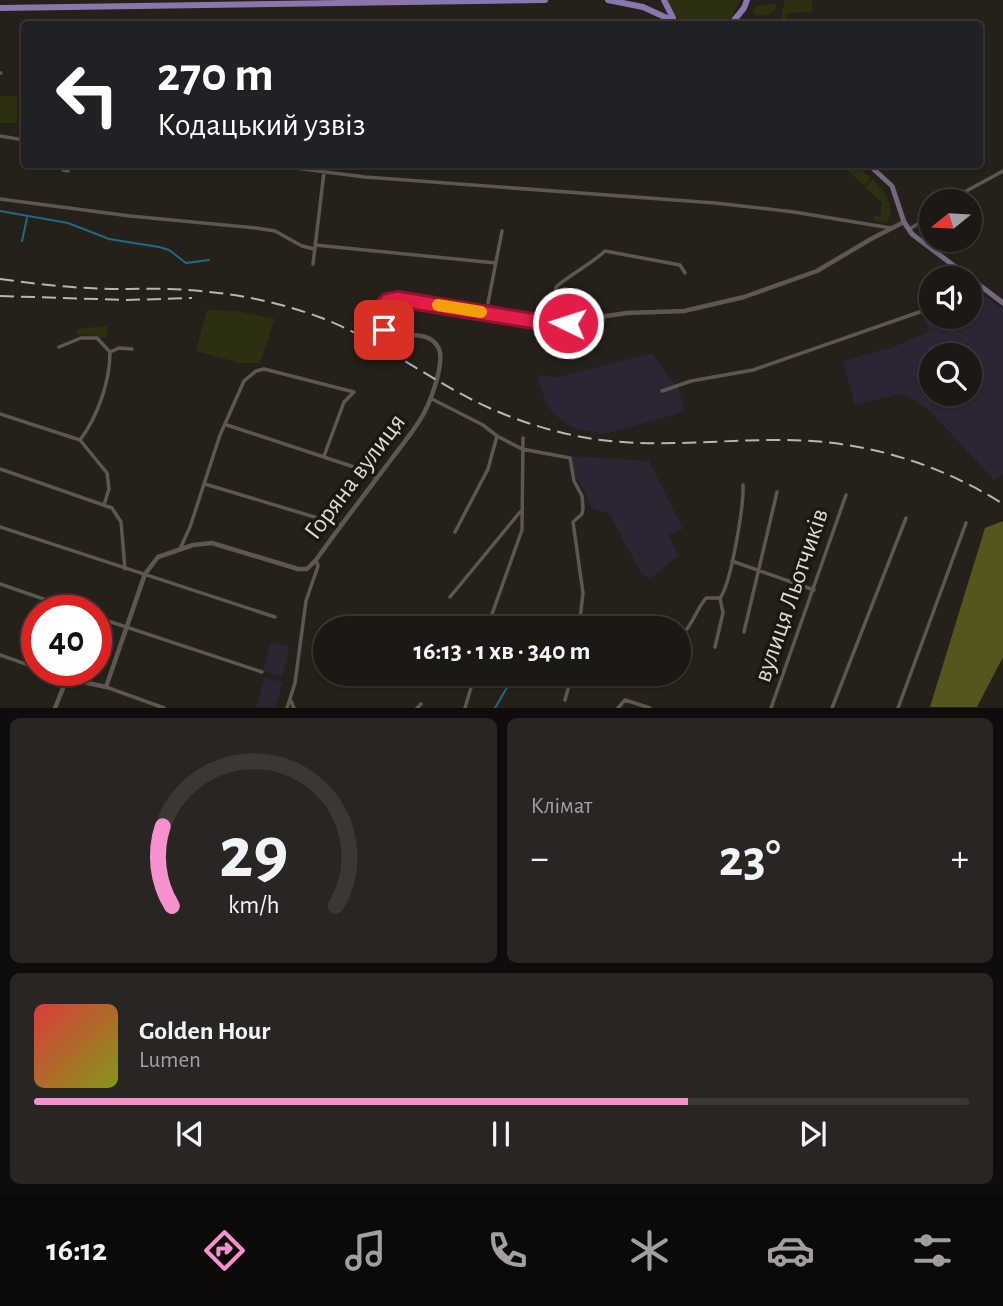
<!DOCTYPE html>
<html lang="uk">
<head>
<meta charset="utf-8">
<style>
	:root { --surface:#1c1814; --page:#292522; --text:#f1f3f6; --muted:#a0a0a0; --line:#3a3734; --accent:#f690cf }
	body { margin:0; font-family:"Alegreya Sans",sans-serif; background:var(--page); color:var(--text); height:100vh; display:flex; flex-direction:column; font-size:26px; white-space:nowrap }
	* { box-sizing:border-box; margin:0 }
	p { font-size:23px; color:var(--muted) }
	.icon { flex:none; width:38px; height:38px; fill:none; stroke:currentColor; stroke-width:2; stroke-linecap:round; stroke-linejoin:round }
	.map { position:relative; height:708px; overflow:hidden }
	.drawer { display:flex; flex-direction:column; gap:10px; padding:10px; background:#0f0d0b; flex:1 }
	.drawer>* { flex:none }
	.banner { position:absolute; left:21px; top:21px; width:962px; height:147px; border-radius:7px; box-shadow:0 2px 5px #0004,0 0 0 2px var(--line); background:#202124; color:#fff; overflow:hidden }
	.needle { width:46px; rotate:252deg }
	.fabs { position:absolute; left:919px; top:189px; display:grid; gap:14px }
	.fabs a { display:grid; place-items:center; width:63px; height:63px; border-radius:50%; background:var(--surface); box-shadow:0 2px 5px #0004,0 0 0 2px var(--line); font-size:35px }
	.speed { position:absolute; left:21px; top:595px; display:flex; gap:14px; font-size:35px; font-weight:700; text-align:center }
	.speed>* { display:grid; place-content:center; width:91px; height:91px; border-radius:50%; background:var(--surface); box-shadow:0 2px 5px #0004,0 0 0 2px var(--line); line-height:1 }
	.speed .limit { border:10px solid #d22; background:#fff; color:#111 }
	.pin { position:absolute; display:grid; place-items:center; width:60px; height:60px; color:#fff; margin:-30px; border-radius:14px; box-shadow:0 4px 10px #0006 }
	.me { position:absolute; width:77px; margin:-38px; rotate:274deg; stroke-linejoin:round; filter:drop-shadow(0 0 5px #0008) }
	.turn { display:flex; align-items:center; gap:24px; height:147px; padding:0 21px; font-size:32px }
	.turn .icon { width:91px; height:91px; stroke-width:2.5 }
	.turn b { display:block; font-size:49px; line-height:60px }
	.big { font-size:52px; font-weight:700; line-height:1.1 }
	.drawer .tile { flex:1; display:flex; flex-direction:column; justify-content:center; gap:10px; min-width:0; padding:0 24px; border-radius:10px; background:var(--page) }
	.drawer .dial { align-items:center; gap:0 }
	.dial svg { height:182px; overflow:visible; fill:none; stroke:var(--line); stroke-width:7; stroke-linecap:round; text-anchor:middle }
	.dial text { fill:var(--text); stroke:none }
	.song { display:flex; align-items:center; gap:21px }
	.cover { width:84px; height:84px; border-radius:10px; background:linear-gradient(135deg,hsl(0 70% 55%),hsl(70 70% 35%)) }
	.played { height:7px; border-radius:4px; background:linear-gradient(90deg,var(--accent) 70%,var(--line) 70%) }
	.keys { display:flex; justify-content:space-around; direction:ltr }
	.heat { display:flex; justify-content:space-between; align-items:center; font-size:38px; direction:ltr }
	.drawer .tiles { flex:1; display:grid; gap:10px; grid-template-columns:1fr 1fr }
	.tile:last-child { grid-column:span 2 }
	.trip { position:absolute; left:313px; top:616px; width:378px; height:70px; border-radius:35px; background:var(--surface); box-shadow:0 2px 5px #0004,0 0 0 2px var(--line); font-weight:700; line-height:70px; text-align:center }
	.dock { display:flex; height:112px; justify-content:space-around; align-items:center; background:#0b0a08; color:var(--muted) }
	.dock .icon { width:49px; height:49px }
	.dock .current { color:var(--accent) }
	.dock b { font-size:32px; color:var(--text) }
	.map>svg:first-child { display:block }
	.industrial { fill:#2c2534; fill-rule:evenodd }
	.green { fill:#2d2f11 }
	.forest { fill:#54561e }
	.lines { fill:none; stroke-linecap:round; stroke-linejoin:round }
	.stream { stroke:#216a7f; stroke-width:2 }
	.minor { stroke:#5d5750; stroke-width:3.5 }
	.tertiary { stroke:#5d5750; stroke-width:4.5 }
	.secondary { stroke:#74667f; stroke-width:5 }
	.primary { stroke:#8a75ae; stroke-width:6 }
	.rail { stroke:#b9b5b0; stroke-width:2; stroke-dasharray:14 7; stroke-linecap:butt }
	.route-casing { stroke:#92132f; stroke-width:18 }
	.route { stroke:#e11d48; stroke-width:12 }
	.slow { stroke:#f59e0b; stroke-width:12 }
	.labels { text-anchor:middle; stroke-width:7; stroke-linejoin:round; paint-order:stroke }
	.street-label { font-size:26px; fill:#dddad5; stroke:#1c1711 }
</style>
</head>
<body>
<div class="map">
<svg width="1003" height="708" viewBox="0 0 1003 708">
	<rect width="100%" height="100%" fill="#25201a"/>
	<!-- industrial -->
	<path class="industrial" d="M 970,286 L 1003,309 L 1003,474 L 994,480 L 930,411 L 910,397 L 901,394 L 855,405 L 843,361 L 893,347 L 929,332 L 924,318 L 926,313 L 931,311 L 931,317 L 970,317 ZM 970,355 L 970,394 L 931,394 L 931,355 Z
		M 653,353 L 670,380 L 678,385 L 684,409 L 677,414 L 604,434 L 577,429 L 561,420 L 548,407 L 538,380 L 539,375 L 558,377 Z
		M 570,456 L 649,461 L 683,529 L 669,535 L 678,556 L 651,578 L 642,575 L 609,513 L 593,509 L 574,473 Z
		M 271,642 L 290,647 L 282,676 L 263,671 Z
		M 265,678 L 283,682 L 275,707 L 256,707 Z"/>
	<!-- green -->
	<path class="green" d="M 667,0 L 740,0 L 733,15 L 722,24 L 686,24 L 674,15 Z
		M 785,0 L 812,0 L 812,12 L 789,13 L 787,14 L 787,24 L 780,24 Z
		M 776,3 L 775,10 C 770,16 758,17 752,12 L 757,6 Z
		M 0,96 L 17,96 L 17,123 L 0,123 Z
		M 842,165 L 856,165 L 871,178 L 864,186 Z
		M 873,179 C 884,191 890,198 891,215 L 886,222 L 875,221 L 873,216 L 880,217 L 882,203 L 865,187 Z
		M 207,310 L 237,311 L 275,319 L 260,363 L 240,363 L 196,351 Z
		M 107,326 L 107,338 L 83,334 L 77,335 L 76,329 Z"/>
	<!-- forest -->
	<path class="forest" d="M 1003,521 L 1003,657 L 977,707 L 930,707 L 985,528 Z"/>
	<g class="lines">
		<!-- stream -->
		<path class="stream" d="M 0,211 L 68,223 L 109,239 L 159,247 L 169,250 L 186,263 L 209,260
			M 22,241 L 27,218
			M 495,708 L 515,674"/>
		<!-- minor -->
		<path class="minor" d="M 0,73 L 1,73
			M 0,136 L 24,140
			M 64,164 L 63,170 L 68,171
			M 264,164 L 365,177 L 715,203 L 794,212 L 891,228
			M 0,199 L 130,216 L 256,228 L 275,231 L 302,246 L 314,249
			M 948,201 L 1003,171
			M 910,229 L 931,215
			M 315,245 L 496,263
			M 313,264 L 324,172
			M 947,278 L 954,266
			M 488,303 L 502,231
			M 551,324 L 556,287 C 572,273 590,265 605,251 L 680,265 L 685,273
			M 59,347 L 81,338 L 97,338 L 110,352
			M 662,391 L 691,381 L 753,370 L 931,308
			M 430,398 L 483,425 L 497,436 L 522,449 L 570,458 L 574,481 L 582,496 L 583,508 L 582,514 L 573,522 L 583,593 L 579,628
			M 0,414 L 80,440 L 107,473 L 109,489 L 104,505
			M 227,425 L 360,469 L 377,478
			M 80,440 C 98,416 110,381 110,352 L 119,348 L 132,349
			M 324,456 L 344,402 L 354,392
			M 0,469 L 112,508 L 121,522 L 125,569
			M 205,484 L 341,525
			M 0,527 L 275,617
			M 455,532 L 488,469 L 497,436
			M 180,549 L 190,527 L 220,435 L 244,381 L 256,371 L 264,369 L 354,392
			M 732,561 L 814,590
			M 0,584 L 78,611
			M 450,597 L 520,512
			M 96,617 L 262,672
			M 487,628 L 522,530 L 523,438
			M 744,632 L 777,492
			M 679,638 C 694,624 694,613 706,598 L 720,598
			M 715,647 L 723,613 L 720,598 C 731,584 744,505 743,485
			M 0,655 L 37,668
			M 44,670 L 70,679
			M 106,687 L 164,708
			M 290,699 L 294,708
			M 565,700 L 572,674
			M 287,708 L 295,683 L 306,601 L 318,566 L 316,560
			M 417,708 L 421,704
			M 465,708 L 475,674
			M 618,708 L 625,700 L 650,708
			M 771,708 L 846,495
			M 832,708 L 906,518
			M 898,708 L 966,523"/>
		<!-- tertiary -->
		<path class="tertiary" d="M 55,708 L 65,683 L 70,679 L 106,687 L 145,574 L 158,557 L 193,545 L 212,543 L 298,569 L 307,569 L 316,560 C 340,526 365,494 390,461 C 401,446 415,430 424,413 C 431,400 446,360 438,347 C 427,327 396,341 380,327 L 377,312 C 387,296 401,299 417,302 L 551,324 L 627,313 L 684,311 L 744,297 L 817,271 L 871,239 L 904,222"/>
		<!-- secondary -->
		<path class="secondary" d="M 868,164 L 892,186 L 904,222 L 912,234 L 1003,303"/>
		<!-- primary -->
		<path class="primary" d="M 608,0 L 643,7 L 680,24
			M 664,0 L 673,18
			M 0,8 L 545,0
			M 731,24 L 744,8 L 747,0"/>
		<!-- rail -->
		<path class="rail" d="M 0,279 C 30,283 60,287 89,288 C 116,290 142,288 169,289 C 220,291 271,299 319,317 C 367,335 409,365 454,390 C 491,411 530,426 572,435 C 640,450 708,440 777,440 C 858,439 935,461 1003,504
			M 0,296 L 127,300 L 192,298"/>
	</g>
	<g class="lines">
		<defs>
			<path id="route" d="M 384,330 L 377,323 L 377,312 L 387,301 L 398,299 L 551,324 L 568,323"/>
		</defs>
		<!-- route casing -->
		<use href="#route" class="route-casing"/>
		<!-- route -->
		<use href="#route" class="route"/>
		<!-- slow -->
		<path class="slow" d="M 438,305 L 481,312"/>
	</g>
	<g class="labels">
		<!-- street labels -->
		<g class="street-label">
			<text transform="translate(354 476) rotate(-53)" y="9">Горяна вулиця</text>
			<text transform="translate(790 595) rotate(-71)" y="9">вулиця Льотчиків</text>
		</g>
	</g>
</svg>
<div class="fabs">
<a><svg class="needle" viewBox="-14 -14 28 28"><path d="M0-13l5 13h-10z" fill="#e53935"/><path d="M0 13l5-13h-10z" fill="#a0a0a0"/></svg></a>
<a><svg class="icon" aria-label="sound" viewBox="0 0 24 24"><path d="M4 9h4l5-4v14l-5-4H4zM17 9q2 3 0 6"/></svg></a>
<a><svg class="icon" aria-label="search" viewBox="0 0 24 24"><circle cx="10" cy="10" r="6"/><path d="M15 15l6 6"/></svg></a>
</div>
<div class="speed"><div class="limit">40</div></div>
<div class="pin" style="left:384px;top:330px;background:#d93025"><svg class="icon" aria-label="arrive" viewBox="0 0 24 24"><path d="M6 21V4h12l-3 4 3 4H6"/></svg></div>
<svg class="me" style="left:568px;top:323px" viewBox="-20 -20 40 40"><circle r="17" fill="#e11d48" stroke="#fff" stroke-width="3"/><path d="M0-11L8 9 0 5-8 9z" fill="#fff"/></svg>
<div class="trip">16:13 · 1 хв · 340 m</div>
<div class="banner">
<div class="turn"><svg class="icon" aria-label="left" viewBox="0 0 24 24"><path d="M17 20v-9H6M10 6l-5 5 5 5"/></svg><div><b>270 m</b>Кодацький узвіз</div></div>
</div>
</div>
<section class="drawer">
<div class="tiles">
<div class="tile dial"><svg viewBox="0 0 100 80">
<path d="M14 69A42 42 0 1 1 86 69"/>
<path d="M14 69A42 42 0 0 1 10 34" stroke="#f690cf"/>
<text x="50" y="56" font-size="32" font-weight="700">29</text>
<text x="50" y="72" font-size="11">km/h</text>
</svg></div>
<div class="tile"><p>Клімат</p>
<div class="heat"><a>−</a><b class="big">23°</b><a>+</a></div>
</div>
<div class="tile">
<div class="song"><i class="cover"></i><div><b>Golden Hour</b><p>Lumen</p></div></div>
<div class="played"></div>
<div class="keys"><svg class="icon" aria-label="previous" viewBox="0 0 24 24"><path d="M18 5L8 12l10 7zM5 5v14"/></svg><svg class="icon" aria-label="pause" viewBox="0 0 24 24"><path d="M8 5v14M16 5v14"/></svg><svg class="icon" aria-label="next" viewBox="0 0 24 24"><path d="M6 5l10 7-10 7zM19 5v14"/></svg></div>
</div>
</div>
</section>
<nav class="dock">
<b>16:12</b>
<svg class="icon current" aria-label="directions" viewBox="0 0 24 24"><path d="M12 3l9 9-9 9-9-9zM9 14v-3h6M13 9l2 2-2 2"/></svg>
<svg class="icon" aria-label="music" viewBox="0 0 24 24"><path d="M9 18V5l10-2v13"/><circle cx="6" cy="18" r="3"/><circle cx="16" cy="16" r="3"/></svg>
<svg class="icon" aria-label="phone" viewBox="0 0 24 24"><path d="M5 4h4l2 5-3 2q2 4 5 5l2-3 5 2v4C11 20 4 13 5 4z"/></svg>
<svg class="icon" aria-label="climate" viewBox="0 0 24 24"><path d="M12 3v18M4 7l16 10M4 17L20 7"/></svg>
<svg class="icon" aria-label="car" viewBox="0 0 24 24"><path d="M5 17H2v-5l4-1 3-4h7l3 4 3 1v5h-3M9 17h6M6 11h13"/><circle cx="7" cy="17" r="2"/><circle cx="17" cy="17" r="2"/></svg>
<svg class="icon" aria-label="filters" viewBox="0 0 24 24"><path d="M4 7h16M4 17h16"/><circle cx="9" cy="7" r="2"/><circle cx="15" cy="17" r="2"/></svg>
</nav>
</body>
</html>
